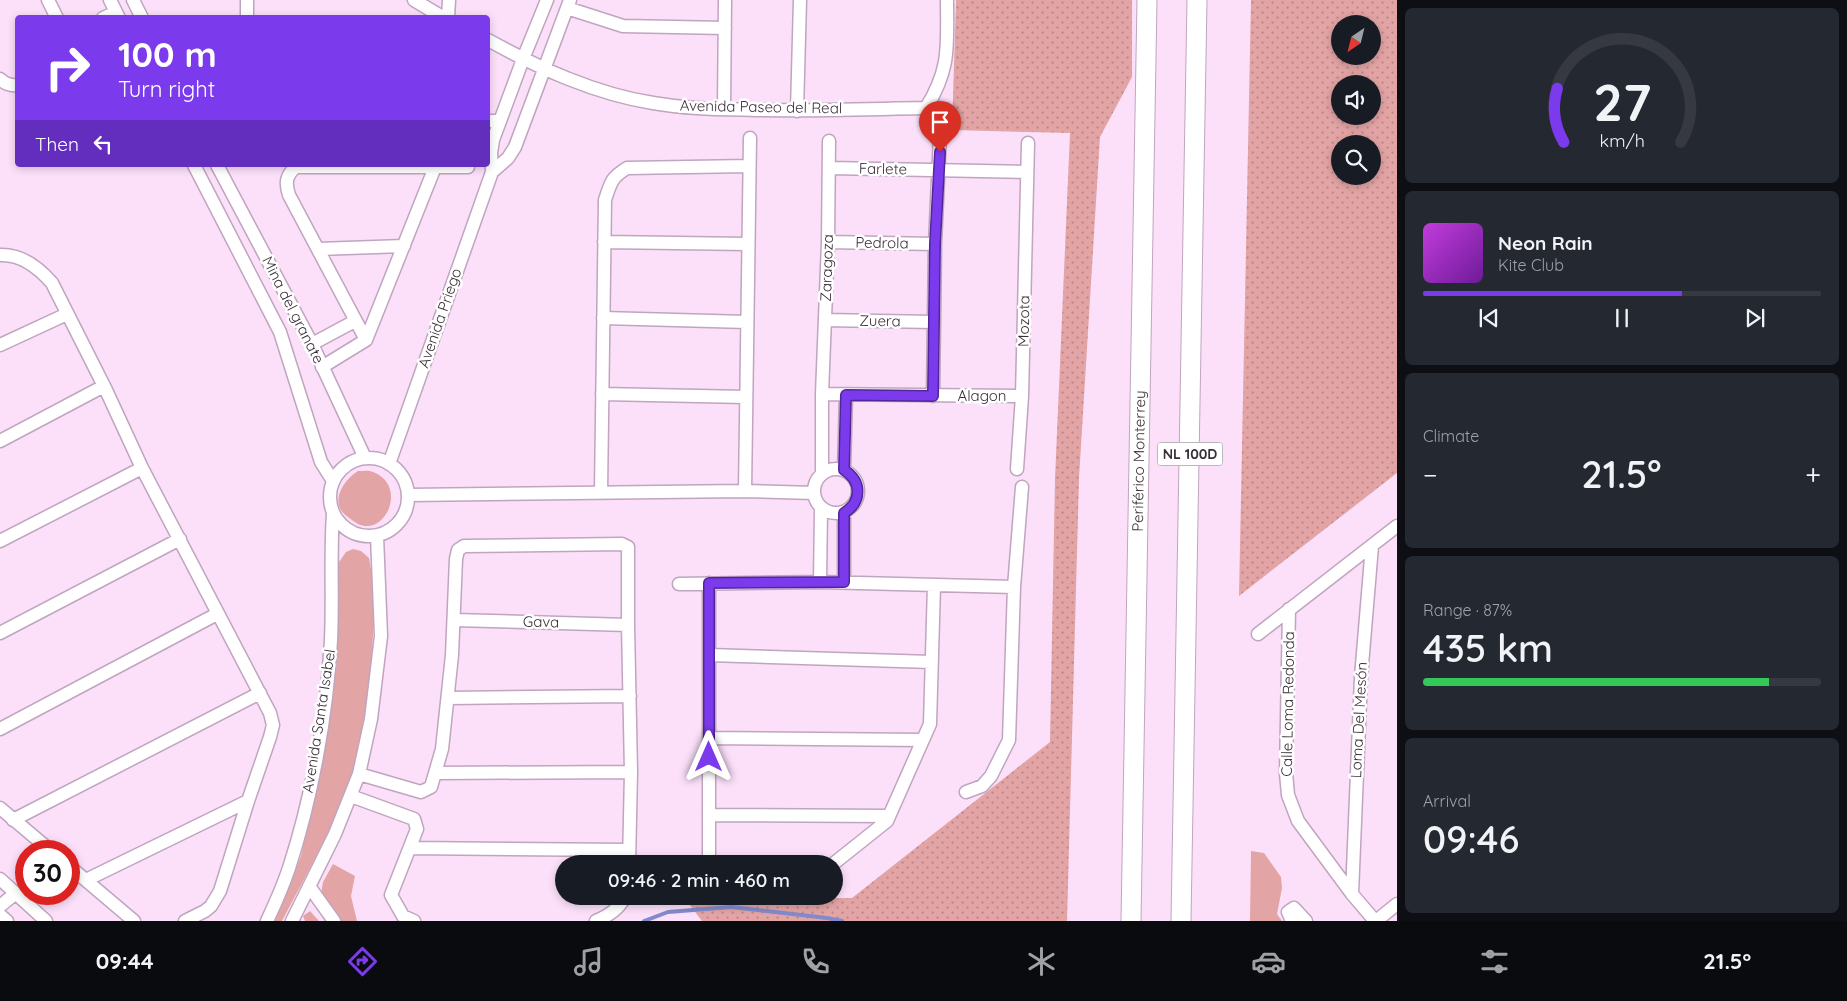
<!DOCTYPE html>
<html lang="en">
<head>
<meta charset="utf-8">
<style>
	:root { --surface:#171b24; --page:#242831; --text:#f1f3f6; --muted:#9ea1a6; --line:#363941; --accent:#7c3aed }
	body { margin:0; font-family:Quicksand,sans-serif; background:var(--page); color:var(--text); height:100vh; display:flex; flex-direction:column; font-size:19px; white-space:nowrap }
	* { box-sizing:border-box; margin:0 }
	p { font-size:16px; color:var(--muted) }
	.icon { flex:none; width:28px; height:28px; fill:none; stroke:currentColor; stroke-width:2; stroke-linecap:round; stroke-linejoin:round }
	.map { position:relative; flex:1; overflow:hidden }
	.details { display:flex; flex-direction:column; gap:8px; padding:8px; background:#0d0f14; width:450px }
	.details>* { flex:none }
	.banner { position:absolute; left:15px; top:15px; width:475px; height:152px; border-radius:5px; box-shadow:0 2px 8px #0003; background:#7c3aed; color:#fff; overflow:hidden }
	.needle { width:32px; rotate:215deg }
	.tools { position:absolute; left:1331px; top:15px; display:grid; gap:10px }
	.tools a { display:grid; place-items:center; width:50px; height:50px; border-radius:50%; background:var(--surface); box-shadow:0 2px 8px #0003; font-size:25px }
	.speed { position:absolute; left:15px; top:840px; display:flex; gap:10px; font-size:25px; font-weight:700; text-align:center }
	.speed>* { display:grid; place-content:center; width:65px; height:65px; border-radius:50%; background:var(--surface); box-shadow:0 2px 8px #0003; line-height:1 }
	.speed .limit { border:8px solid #d22; background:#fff; color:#111 }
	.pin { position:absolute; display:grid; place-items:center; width:42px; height:42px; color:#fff; margin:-51px -21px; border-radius:50% 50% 50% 0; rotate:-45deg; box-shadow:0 0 5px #0007 }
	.pin .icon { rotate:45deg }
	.me { position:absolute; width:55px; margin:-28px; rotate:0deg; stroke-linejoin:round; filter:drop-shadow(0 0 4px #0008) }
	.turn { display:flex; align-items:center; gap:18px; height:105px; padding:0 20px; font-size:22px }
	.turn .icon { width:65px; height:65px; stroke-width:2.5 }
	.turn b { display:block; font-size:35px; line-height:42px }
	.then { display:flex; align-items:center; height:48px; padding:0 20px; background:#0003; gap:10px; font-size:19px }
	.big { font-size:38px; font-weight:600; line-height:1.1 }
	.details .card { flex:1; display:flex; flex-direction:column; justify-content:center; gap:8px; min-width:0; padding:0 18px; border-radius:8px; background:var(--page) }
	.details .dial { align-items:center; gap:0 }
	.dial svg { height:130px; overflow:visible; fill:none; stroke:var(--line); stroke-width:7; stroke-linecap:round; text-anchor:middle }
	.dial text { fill:var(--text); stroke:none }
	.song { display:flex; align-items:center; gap:15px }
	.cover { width:60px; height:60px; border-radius:8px; background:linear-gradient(135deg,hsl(290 70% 55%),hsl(280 70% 35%)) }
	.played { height:5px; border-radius:2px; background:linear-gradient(90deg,var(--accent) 65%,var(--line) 65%) }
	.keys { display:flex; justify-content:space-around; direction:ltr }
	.heat { display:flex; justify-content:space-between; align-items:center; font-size:28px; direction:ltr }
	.charge { height:8px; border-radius:4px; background:linear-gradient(90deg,#34c759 87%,var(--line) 0) }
	.trip { position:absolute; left:555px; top:855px; width:288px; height:50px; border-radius:25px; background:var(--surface); box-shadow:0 2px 8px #0003; font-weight:600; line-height:50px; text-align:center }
	.tabs { display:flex; height:80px; justify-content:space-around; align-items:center; background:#090b0e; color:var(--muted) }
	.tabs .icon { width:35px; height:35px }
	.tabs .on { color:var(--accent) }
	.tabs b { font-size:22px; color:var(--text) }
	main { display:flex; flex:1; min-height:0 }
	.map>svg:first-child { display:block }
	.grass { fill:url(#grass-dots); fill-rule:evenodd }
	.green { fill:#e3a4a5 }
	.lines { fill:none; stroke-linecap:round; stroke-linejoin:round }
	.stream { stroke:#828acb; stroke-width:4 }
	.minor-casing { stroke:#bfa5be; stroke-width:15 }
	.highway-casing { stroke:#bfa5be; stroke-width:21 }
	.minor { stroke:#fff; stroke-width:12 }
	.highway { stroke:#fff; stroke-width:19 }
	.route-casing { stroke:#51269a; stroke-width:12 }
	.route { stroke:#7c3aed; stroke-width:9 }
	.labels { text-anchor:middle; stroke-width:5; stroke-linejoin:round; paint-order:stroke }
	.shield { fill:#fff; stroke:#756d74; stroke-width:1 }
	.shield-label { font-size:14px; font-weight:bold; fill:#3a2f39 }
	.street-label { font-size:15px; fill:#3a2f39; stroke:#fff }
</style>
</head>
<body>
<main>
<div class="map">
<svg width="1397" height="921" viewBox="0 0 1397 921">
	<defs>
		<pattern id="grass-dots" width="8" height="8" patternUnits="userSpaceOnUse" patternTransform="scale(1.25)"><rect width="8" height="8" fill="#e3a4a5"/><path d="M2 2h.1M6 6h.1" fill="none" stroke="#b98687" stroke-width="1.8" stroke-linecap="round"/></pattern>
	</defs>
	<rect width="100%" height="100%" fill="#fce0fa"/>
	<!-- grass -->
	<path class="grass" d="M 956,0 L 1132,0 L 1132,77 L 1100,137 L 1079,478 L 1067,921 L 702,921 L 686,900 L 852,898 L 1050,742 L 1055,479 L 1070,133 L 952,130 Z
		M 1251,0 L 1397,0 L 1397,473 L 1239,596 ZM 1340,24 L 1372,24 L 1372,56 L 1340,56 ZM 1340,84 L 1372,84 L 1372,116 L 1340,116 ZM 1340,144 L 1372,144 L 1372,176 L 1340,176 Z"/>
	<!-- green -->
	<path class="green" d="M 358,471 C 363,471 369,470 373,472 C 408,485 386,537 358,524 C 354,522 351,519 348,517 C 328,504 343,480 358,471 Z
		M 353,549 L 361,551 L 369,558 C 376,591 374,627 371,661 C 367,698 363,737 352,773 C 335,825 307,873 282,921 L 275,921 L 301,856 L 328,731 L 337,661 L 339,562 L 346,552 Z
		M 1251,851 L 1264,853 L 1281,877 L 1282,888 L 1277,914 L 1282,921 L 1250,921 Z
		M 333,864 L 355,876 L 351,896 L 357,921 L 340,921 L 321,894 L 323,882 Z
		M 310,911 L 319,921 L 305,921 L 303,916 Z"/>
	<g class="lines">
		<!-- stream -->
		<path class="stream" d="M 644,921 L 668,912 L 731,907 L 827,918 L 842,921"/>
		<defs>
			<path id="minor" d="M 48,0 L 57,18
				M 110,0 L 119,18
				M 133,0 L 142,18
				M 414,0 L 444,18
				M 567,8 L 623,26 L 725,28
				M 103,18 L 116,12
				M 247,18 L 247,0
				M 448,18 L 449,0
				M 488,40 C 539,68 595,94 653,103 C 687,109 722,109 756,110 C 812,111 869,109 926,108 C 951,68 947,45 947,0
				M 0,79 C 5,84 10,86 18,85
				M 724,109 L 725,0
				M 797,111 L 800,0
				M 488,121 L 500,121
				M 194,165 L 280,332 L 321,462 L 333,481
				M 217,165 L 312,344 L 365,458
				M 830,168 L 1027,172
				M 492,172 L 508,158 L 515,147 L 570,0
				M 604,242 L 748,244
				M 828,242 L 935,244
				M 318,249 L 404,246
				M 0,255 C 21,254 39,268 52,283 L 106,390 L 142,468 L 270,713 L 273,725 L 270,737 L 248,801 L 220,891 L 211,906 L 205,911 L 185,921
				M 603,318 L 747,322
				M 825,320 L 934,322
				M 366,340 L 289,195 C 285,183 286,175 296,167 L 468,167
				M 312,344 L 355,321
				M 0,345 L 67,314
				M 322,367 L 366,340 L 435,167
				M 602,394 L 746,397
				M 822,394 L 1022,396
				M 933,396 L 935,244 L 940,135
				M 0,441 L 104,386
				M330 497a39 39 0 1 1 78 0a39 39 0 1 1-78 0Z
				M 389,464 L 492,172 L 491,153 L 493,140 L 523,59 L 547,0
				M814 491a22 22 0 1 1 44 0a22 22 0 1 1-44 0Z
				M 1017,469 L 1022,396 L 1028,143
				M 844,470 L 846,395
				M 822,473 L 822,394 L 828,242 L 829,141
				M 745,491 L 750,138
				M 601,492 L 605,200 C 611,182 611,178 627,168 L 749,166
				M 408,495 L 745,491 L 814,493
				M 844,513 L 844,582
				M 0,541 L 142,468
				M 820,582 L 821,509
				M 709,583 L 709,864
				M 679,584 L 820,582 L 1014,587
				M 1289,609 L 1286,773 L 1288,795 L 1298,821 L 1352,894 L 1375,921
				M 454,620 L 628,625
				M 0,633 L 180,539
				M 1258,634 L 1397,526
				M 709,655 L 932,662
				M 448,698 L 630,696
				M 0,729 L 217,614
				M 709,738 L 923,740
				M 435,773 L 631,772
				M 359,774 L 421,792 L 431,787 L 442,749 L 452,655 L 456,559 L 458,550 L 464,546 L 622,544 L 628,547 L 628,625 L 631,772 L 629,864
				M 966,792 L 982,786 L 991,776 L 1009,740 L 1014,587 L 1022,487
				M 351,796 L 414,819 L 417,829 L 391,895 L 403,916 L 414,921
				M 0,808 L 51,851
				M 709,815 L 889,816
				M 13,820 L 260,693
				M 410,848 L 629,850
				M 833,864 L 887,821 L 930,724 L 934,585
				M 69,866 L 134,921
				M 0,879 L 46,921
				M 86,880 L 248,801
				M 309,886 L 334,921
				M 1352,894 L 1361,677 L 1372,546
				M 0,906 L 16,893
				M 0,915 L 7,921
				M 267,921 C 275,904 283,886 289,868 C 312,797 327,715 331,640 C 333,598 330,556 333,514
				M 292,921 L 335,834 L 359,774 L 371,719 L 381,636 L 377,536
				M 596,921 C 610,915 618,909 626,896
				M 1292,921 L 1288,912 L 1294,908 L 1306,921
				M 1376,921 L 1397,904"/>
			<g id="highway">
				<path id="s1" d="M 1131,921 L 1147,0"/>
				<path d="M 1181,921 L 1197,0"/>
			</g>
		</defs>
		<!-- minor casing -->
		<use href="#minor" class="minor-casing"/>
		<!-- highway casing -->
		<use href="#highway" class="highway-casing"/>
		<!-- minor -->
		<use href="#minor" class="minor"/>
		<!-- highway -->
		<use href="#highway" class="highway"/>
	</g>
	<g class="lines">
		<defs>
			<path id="route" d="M 709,757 L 709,583 L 844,582 L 844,513 C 862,502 862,481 844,470 L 846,395 L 933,396 L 935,244 L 940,152"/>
		</defs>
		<!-- route casing -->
		<use href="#route" class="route-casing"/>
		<!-- route -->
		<use href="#route" class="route"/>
	</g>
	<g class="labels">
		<!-- shield labels -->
		<rect class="shield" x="1157.5" y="442.5" width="65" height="23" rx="4"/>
		<g class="shield-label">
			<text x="1190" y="459">NL 100D</text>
		</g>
		<!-- street labels -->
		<g class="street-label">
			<text transform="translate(761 107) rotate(1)" y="5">Avenida Paseo del Real</text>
			<text transform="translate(883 169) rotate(1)" y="5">Farlete</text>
			<text transform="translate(882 243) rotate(1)" y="5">Pedrola</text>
			<text transform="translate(827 268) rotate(-88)" y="5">Zaragoza</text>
			<text transform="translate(293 310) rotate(63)" y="5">Mina del granate</text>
			<text transform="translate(440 318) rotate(-71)" y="5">Avenida Priego</text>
			<text transform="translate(880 321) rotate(1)" y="5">Zuera</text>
			<text transform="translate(1024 321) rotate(-89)" y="5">Mozota</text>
			<text x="982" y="401">Alagon</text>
			<text dy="5" stroke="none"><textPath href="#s1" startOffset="460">Periférico Monterrey</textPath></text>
			<text transform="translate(541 622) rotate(1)" y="5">Gava</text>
			<text transform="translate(1288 704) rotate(-89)" y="5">Calle Loma Redonda</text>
			<text transform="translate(1359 720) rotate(-87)" y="5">Loma Del Mesón</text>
			<text transform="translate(319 721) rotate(-81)" y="5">Avenida Santa Isabel</text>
		</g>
	</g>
</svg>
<div class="tools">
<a><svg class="needle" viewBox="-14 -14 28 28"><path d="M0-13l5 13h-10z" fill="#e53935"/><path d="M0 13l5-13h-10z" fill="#9ea1a6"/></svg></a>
<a><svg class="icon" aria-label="sound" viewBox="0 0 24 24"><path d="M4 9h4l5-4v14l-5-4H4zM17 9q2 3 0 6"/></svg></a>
<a><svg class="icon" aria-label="search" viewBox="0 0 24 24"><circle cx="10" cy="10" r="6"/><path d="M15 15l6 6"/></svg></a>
</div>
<div class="speed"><div class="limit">30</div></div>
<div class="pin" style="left:940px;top:152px;background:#d93025"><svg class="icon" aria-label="arrive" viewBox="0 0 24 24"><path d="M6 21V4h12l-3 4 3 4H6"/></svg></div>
<svg class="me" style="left:709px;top:757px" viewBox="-20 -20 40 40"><path d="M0-17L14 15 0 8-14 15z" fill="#7c3aed" stroke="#fff" stroke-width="4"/></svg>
<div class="trip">09:46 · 2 min · 460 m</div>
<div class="banner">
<div class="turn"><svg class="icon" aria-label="right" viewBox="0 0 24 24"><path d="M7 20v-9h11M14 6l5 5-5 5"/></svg><div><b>100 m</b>Turn right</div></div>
<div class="then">Then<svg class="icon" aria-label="left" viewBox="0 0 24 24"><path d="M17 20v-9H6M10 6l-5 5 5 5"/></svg></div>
</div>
</div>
<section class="details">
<div class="card dial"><svg viewBox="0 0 100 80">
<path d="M14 69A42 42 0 1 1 86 69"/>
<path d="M14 69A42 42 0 0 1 10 36" stroke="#7c3aed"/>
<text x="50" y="56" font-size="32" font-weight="700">27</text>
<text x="50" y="72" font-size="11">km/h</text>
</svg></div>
<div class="card">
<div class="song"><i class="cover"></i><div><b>Neon Rain</b><p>Kite Club</p></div></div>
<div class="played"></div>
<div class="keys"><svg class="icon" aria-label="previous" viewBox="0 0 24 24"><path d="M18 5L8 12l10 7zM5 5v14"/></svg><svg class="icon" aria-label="pause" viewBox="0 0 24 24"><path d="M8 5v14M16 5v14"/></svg><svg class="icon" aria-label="next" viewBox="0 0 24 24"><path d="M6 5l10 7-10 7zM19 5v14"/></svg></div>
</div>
<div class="card"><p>Climate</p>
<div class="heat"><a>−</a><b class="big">21.5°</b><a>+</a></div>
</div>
<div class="card"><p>Range · 87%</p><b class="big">435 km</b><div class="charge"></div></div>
<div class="card"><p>Arrival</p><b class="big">09:46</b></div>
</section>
</main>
<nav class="tabs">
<b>09:44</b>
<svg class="icon on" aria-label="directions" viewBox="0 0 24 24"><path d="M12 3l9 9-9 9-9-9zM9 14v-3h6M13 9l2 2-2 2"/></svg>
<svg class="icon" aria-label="music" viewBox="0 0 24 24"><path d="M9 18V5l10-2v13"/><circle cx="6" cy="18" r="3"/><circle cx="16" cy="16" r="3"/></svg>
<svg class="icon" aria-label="phone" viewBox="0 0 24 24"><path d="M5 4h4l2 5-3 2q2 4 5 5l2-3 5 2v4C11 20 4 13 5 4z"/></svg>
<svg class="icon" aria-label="climate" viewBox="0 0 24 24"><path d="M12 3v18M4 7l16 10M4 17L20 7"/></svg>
<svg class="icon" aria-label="car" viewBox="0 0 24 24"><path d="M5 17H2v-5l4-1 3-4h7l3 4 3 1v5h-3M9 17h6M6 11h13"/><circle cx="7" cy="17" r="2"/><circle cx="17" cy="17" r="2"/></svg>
<svg class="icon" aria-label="filters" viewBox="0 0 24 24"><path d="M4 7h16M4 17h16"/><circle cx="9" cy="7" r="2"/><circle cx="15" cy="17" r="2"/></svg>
<b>21.5°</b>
</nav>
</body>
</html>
